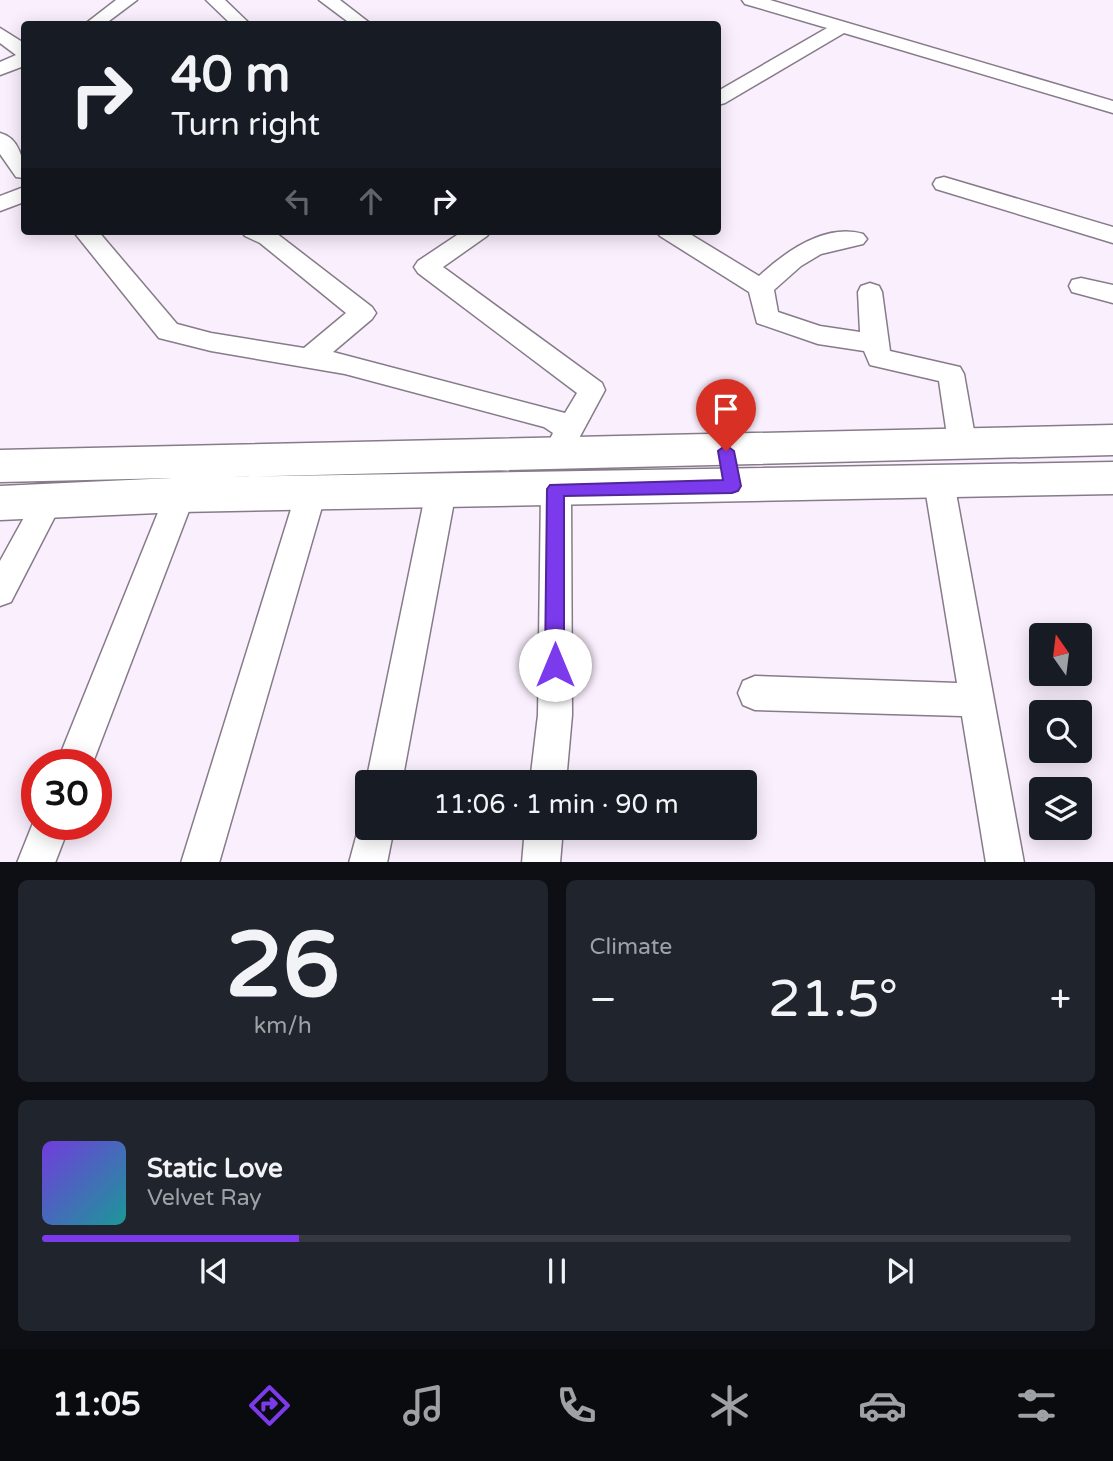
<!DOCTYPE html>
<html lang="en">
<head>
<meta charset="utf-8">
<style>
	:root { --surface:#171b24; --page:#20242c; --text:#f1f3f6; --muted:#9ea1a6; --line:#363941; --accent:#7c3aed }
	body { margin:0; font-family:"Varela Round",sans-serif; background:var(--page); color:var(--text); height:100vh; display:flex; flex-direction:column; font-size:26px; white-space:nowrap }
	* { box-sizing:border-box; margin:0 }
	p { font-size:23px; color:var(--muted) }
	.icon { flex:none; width:38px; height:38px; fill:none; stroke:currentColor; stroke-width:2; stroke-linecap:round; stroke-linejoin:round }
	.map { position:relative; height:862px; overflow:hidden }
	.drawer { display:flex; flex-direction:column; gap:18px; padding:18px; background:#0d0f14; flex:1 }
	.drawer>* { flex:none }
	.top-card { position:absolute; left:21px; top:21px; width:700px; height:214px; border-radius:7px; box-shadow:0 4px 18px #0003; background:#171b24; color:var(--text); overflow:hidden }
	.needle { width:46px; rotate:346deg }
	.buttons { position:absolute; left:1029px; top:623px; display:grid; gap:14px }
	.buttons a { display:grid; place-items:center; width:63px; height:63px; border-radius:7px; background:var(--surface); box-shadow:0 4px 18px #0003; font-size:35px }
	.speed { position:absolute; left:21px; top:749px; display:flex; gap:14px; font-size:35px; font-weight:700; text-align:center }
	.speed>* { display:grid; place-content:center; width:91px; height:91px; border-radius:50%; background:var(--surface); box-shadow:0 4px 18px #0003; line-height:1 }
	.speed .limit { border:10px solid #d22; background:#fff; color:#111 }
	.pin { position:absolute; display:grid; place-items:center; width:60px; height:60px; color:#fff; margin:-72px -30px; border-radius:50% 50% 50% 0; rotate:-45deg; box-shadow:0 0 7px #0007 }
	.pin .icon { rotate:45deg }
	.me { position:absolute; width:77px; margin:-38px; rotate:0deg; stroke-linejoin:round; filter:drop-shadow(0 0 5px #0008) }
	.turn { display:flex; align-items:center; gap:24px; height:147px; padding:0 35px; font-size:32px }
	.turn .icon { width:91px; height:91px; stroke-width:2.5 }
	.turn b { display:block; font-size:49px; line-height:60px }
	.lanes { display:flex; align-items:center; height:66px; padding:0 35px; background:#0003; justify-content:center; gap:35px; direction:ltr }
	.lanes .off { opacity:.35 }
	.big { font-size:52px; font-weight:600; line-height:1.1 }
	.drawer .tile { flex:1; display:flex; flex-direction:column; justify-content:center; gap:10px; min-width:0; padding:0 24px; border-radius:10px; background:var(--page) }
	.drawer .dial { align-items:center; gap:0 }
	.dial b { font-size:91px; line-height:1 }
	.song { display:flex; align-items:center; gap:21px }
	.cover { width:84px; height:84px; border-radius:10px; background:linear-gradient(135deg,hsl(260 70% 55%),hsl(180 70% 35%)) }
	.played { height:7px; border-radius:4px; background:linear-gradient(90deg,var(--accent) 25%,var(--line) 25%) }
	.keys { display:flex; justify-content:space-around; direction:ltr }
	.heat { display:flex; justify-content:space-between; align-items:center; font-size:38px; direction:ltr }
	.drawer .tiles { flex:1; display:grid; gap:18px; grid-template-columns:1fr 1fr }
	.tile:last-child { grid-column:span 2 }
	.trip { position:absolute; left:355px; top:770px; width:402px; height:70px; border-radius:7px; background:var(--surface); box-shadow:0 4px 18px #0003; font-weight:600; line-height:70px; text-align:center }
	.dock { display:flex; height:112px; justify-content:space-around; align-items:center; background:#090b0e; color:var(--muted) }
	.dock .icon { width:49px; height:49px }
	.dock .active { color:var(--accent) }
	.dock b { font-size:32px; color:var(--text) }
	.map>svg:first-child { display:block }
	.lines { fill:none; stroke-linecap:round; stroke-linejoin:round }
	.street-casing { stroke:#877b8a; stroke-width:3 }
	.secondary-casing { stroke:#877b8a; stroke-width:3 }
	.street { fill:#fff; fill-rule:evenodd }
	.secondary { fill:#fff; fill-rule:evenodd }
	.route { fill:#7c3aed; stroke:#51269a; stroke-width:2 }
</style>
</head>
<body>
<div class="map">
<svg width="1113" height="863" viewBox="0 0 1113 863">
	<rect width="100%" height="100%" fill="#faeffd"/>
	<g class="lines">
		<defs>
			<path id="street" d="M 116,0 L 137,0 L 105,24 L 85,24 Z
				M 206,0 L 225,0 L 250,24 L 231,24 Z
				M 319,0 L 340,0 L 371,24 L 351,24 Z
				M 742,0 L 770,0 L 1113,101 L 1113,113 L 844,33 L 725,103 L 718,105 L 718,91 L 827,28 L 745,4 Z
				M 0,28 L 24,43 L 24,66 L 0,75 L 0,62 L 16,55 L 0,43 Z
				M 0,133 C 20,138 24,161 24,178 L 16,177 L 0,154 Z
				M 944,177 L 1113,227 L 1113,243 L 936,189 L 933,184 L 936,179 Z
				M 24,187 L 24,202 L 0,211 L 0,196 Z
				M 73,231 L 98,231 L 177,324 L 211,333 L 304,348 L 346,313 L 260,243 L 245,236 L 241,231 L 276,233 L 372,307 L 376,313 L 372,319 L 333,352 L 565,413 L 577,393 L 418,273 L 414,267 L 418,261 L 463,231 L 491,231 L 487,236 L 443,267 L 602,383 L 605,390 L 570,455 L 560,458 L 550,455 L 546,447 L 553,433 L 544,427 L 345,374 L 211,351 L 159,338 Z
				M 656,231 L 685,231 L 759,276 C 785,252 825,223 863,234 L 867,239 L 863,244 L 821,254 L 801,266 L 774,290 L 778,312 L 820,326 L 860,332 L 858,292 L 861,286 L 870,283 L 879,286 L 882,292 L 890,351 L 960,367 L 964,374 L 976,442 L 972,450 L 962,453 L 952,450 L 948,442 L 939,381 L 870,365 L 864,351 L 818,344 L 757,323 L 749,292 L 660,236 Z
				M 1081,278 L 1113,285 L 1113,303 L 1072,292 L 1069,286 L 1072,280 Z
				M 939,470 L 949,473 L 954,482 L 1024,863 L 986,863 L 962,716 L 755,710 L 743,705 L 738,693 L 743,681 L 755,676 L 957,683 L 924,482 L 929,473 Z
				M 556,478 L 566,481 L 571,490 L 572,715 L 566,782 L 530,782 L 538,715 L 541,490 L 546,481 Z
				M 441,479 L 451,482 L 456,491 L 402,782 L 368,782 L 368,786 L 366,782 L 426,491 L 431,482 Z
				M 311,481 L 321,484 L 326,493 L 219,863 L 181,863 L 296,493 L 301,484 Z
				M 180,483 L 190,486 L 195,495 L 92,765 L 56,765 L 165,495 L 170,486 Z
				M 48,489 L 58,492 L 63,501 L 11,602 L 0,606 L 0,561 L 38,492 Z
				M 368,812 L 368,828 L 394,828 L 387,863 L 349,863 L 362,815 Z
				M 37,813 L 37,824 L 70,824 L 55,863 L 17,863 Z
				M 525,828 L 563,828 L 560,863 L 522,863 Z"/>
			<path id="secondary" d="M 1113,425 L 1113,455 L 230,477 L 1113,462 L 1113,494 L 180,512 L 0,520 L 0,486 L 172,478 L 0,482 L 0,450 Z"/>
		</defs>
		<!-- street casing -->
		<use href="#street" class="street-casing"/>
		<!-- secondary casing -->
		<use href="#secondary" class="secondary-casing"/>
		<!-- street -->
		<use href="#street" class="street"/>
		<!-- secondary -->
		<use href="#secondary" class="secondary"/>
	</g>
	<!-- route -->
	<path class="route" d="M 726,445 L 734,451 L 741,486 L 738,491 L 732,493 L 564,496 L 564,665 L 562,671 L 555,674 L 548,671 L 545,665 L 547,489 L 550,485 L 723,480 L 718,451 Z"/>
</svg>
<div class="buttons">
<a><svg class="needle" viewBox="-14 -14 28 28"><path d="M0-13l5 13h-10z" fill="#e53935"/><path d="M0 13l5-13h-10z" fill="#9ea1a6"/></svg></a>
<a><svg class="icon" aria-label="search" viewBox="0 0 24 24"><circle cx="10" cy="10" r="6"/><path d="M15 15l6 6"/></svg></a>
<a><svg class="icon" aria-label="layers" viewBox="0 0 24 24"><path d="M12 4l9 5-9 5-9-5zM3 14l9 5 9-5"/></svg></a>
</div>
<div class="speed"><div class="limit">30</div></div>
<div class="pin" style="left:726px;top:451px;background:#d93025"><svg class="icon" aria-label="arrive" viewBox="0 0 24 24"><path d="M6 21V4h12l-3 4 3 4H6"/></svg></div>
<svg class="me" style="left:555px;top:665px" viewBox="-20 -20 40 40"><circle r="19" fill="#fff"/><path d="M0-13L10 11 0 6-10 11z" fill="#7c3aed"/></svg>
<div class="trip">11:06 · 1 min · 90 m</div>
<div class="top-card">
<div class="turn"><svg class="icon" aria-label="right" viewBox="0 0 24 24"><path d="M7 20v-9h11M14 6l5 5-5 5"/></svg><div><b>40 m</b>Turn right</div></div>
<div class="lanes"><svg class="icon off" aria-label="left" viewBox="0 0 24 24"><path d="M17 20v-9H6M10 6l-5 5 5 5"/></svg><svg class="icon off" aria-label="ahead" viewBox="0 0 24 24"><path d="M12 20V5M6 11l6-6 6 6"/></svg><svg class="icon" aria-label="right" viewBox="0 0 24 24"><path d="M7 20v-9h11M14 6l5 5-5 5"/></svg></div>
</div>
</div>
<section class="drawer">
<div class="tiles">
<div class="tile dial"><b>26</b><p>km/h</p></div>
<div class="tile"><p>Climate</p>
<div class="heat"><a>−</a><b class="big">21.5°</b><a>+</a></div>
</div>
<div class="tile">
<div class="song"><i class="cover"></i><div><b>Static Love</b><p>Velvet Ray</p></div></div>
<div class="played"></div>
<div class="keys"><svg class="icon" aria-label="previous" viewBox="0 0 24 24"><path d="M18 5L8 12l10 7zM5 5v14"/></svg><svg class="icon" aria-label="pause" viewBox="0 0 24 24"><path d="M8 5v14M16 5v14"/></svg><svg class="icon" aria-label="next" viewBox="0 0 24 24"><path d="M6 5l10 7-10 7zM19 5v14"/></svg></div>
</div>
</div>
</section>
<nav class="dock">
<b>11:05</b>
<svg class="icon active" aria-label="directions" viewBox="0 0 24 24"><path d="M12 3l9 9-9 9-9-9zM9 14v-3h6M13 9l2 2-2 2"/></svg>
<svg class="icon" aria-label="music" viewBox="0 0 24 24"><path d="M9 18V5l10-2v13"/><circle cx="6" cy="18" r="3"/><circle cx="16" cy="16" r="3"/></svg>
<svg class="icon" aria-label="phone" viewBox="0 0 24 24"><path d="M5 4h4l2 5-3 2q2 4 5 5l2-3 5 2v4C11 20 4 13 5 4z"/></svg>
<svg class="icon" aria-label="climate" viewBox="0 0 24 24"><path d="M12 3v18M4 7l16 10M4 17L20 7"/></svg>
<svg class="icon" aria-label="car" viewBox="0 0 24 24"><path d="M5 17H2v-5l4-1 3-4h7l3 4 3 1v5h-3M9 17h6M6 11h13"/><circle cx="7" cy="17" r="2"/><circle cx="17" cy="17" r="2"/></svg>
<svg class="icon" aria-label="filters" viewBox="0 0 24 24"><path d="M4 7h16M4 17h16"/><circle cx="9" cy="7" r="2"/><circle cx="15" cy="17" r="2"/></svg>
</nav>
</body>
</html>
